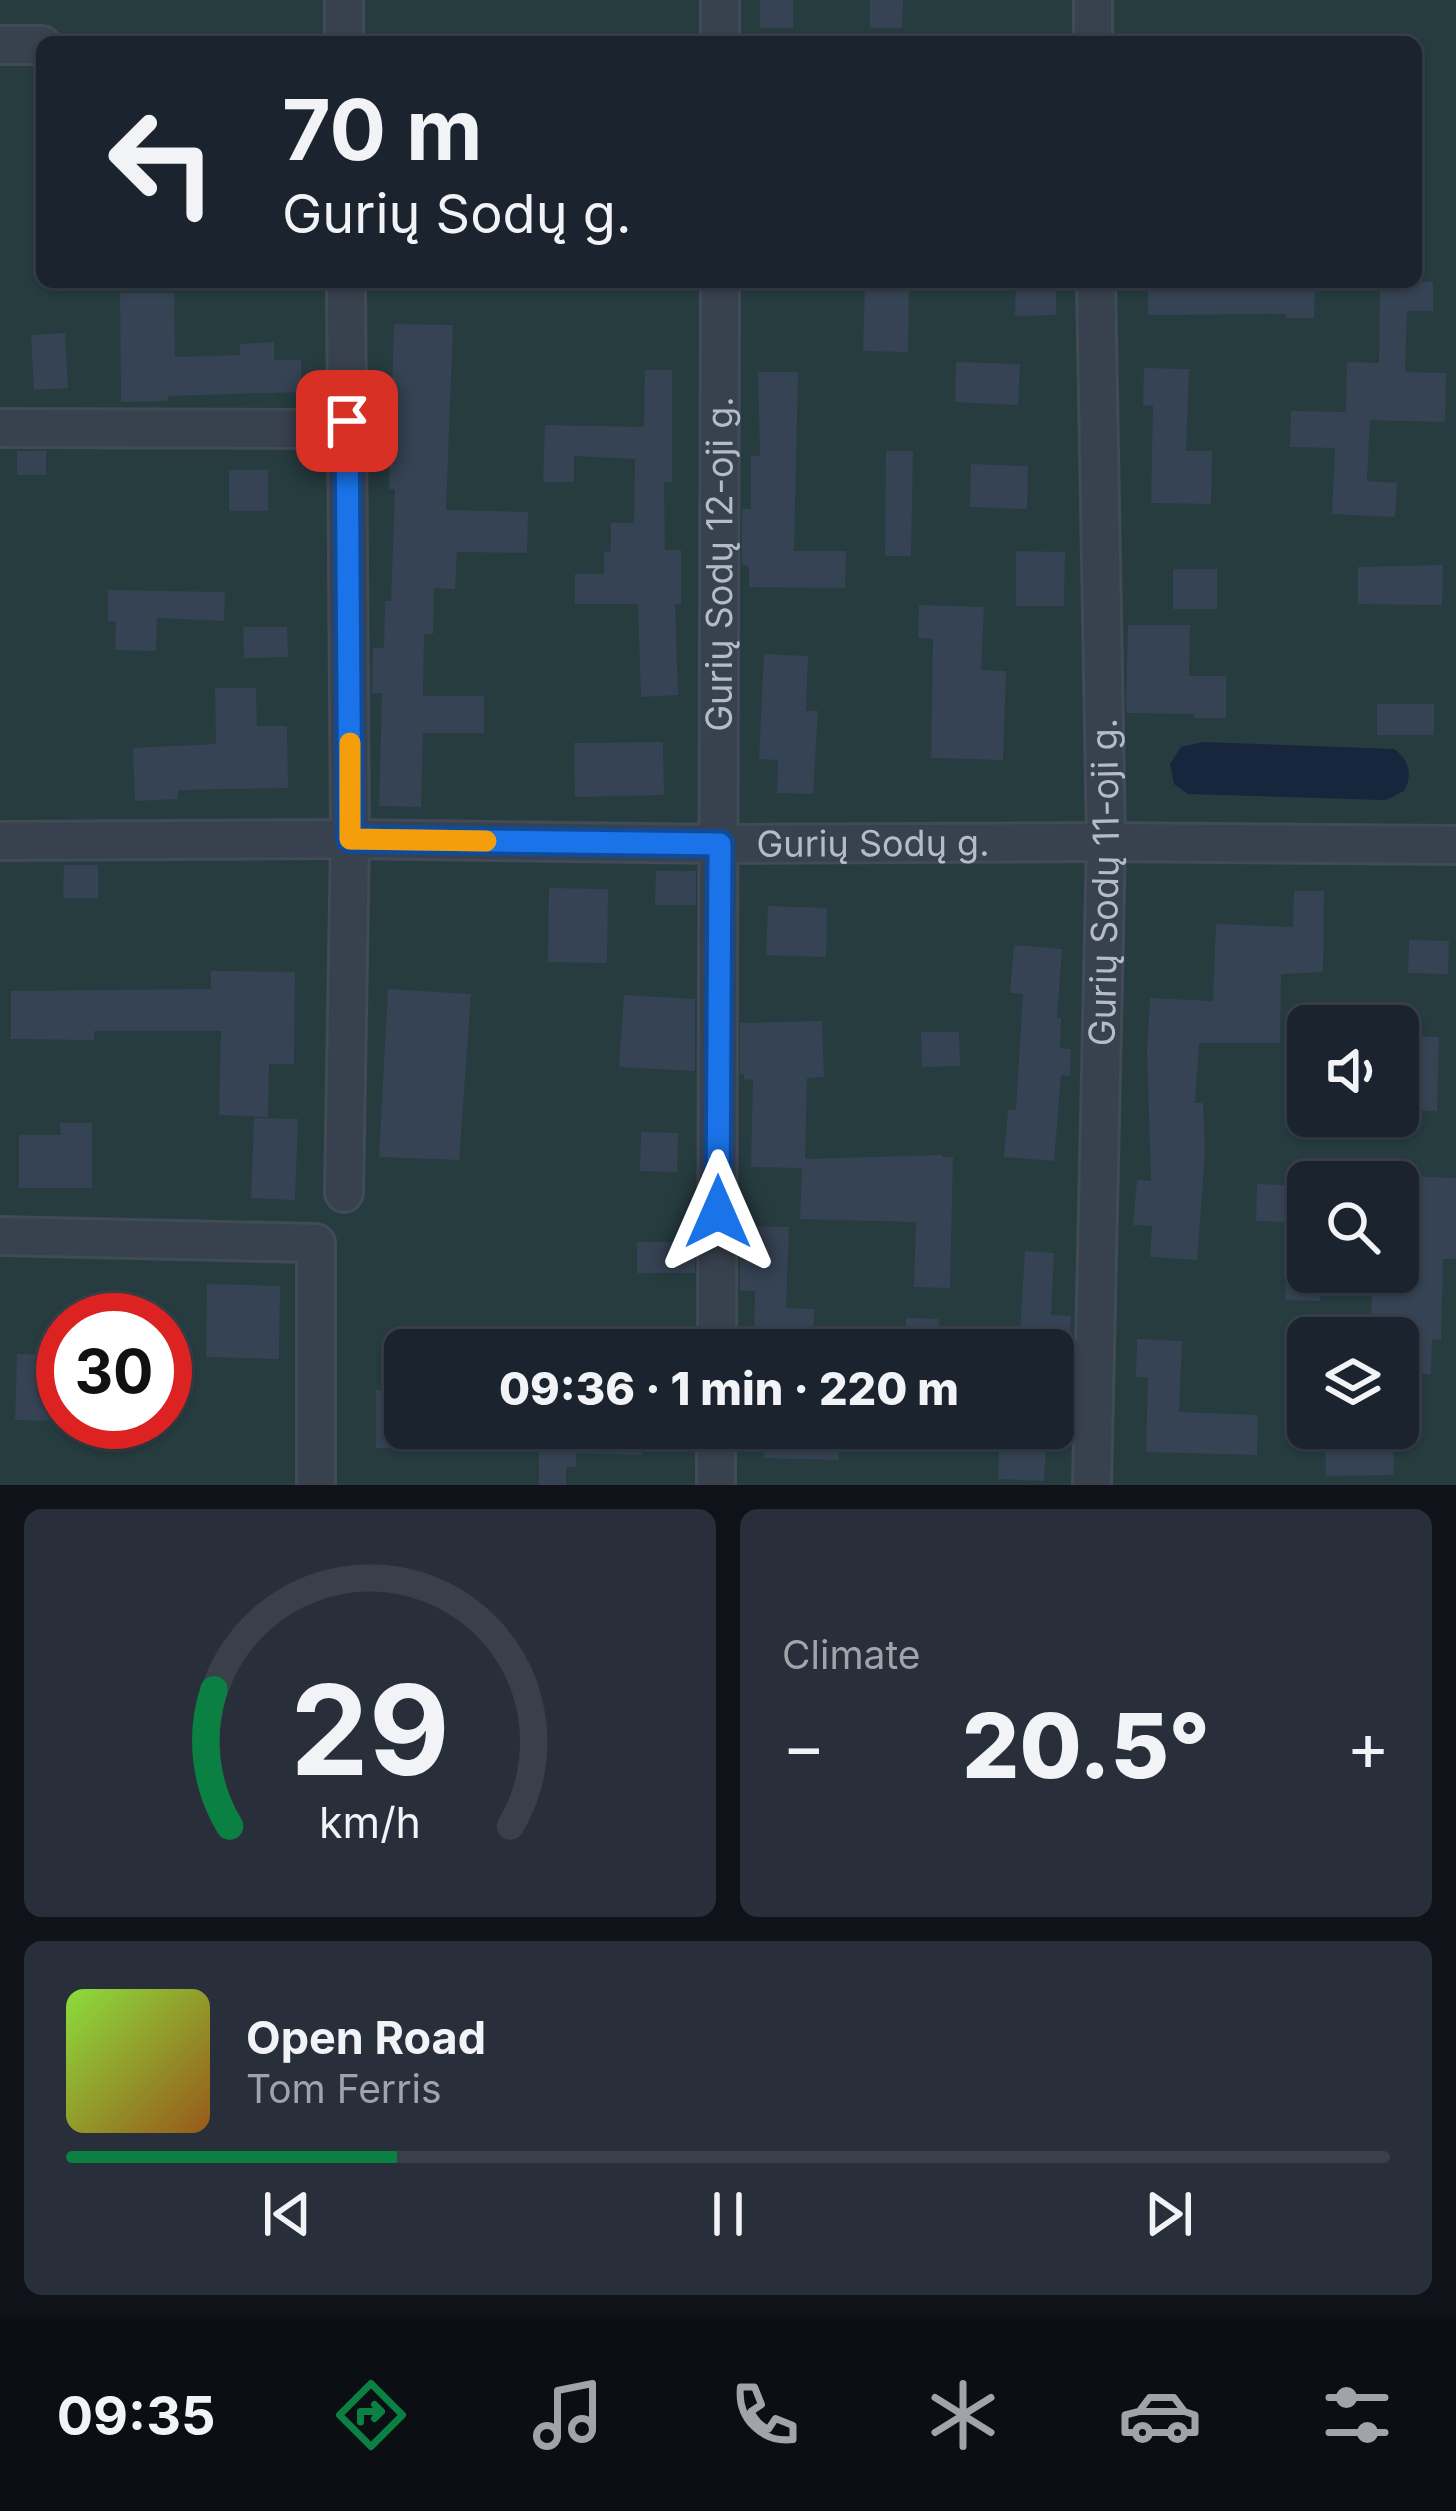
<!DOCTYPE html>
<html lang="en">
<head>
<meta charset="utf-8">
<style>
	:root { --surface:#1b232e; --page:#282f3a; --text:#f1f3f6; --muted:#a0a4aa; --line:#39404a; --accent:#0b8043 }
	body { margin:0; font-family:Inter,sans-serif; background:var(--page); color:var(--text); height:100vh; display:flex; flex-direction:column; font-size:45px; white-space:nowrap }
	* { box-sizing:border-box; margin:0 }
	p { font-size:39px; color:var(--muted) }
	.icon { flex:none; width:66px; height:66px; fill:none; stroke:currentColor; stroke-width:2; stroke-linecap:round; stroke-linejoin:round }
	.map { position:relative; height:1485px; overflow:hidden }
	.side { display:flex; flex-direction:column; gap:24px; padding:24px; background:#0f1319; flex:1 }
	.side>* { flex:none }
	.guide { position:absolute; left:36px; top:36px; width:1386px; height:252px; border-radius:18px; box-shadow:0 3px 9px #0004,0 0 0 3px var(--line); background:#1b232e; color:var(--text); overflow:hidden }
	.tools { position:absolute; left:1287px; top:1005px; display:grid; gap:24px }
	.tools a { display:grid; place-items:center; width:132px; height:132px; border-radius:18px; background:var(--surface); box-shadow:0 3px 9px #0004,0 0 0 3px var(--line); font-size:60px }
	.speed { position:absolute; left:36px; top:1293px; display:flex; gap:24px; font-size:60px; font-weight:700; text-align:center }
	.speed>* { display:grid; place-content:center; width:156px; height:156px; border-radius:50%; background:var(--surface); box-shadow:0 3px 9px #0004,0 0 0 3px var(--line); line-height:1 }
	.speed .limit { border:18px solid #d22; background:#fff; color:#111 }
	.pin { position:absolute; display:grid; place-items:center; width:102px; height:102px; color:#fff; margin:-51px; border-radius:24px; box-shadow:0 6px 18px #0006 }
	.me { position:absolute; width:132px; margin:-66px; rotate:0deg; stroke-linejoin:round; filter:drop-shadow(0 0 9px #0008) }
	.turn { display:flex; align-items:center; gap:42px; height:252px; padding:0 48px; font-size:54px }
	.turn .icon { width:156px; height:156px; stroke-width:2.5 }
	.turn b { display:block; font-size:84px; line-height:102px }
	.big { font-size:90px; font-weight:800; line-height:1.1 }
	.side .widget { flex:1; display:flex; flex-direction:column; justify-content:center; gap:18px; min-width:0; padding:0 42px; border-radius:18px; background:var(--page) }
	.side .dial { align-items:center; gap:0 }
	.dial svg { height:312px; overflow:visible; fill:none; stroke:var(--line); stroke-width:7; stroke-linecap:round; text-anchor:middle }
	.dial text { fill:var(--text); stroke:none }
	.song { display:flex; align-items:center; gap:36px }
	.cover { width:144px; height:144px; border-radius:18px; background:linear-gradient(135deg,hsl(90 70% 55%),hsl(30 70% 35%)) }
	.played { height:12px; border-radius:6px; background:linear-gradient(90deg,var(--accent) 25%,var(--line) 25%) }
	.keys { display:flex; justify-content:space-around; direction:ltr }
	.heat { display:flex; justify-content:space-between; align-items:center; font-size:66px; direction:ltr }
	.side .tiles { flex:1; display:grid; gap:24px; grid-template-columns:1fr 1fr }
	.widget:last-child { grid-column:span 2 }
	.trip { position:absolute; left:384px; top:1329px; width:690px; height:120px; border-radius:18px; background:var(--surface); box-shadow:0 3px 9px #0004,0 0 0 3px var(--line); font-weight:800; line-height:120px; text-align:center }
	.tab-bar { display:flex; height:192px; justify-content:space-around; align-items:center; background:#0b0e12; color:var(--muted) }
	.tab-bar .icon { width:84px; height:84px }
	.tab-bar .on { color:var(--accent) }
	.tab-bar b { font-size:54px; color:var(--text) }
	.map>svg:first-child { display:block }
	.green { fill:#263c3f; fill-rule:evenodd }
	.water { fill:#17263c }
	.building { fill:#364354 }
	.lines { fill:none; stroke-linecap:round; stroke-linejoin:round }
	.minor-casing { stroke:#414a57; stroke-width:42 }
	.minor { stroke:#38414e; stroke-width:36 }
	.route-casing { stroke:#114b97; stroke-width:30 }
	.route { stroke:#1a73e8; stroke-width:21 }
	.slow { stroke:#f59e0b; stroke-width:21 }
	.labels { text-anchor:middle; stroke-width:12; stroke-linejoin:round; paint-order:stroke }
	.street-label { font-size:36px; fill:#b4bcc9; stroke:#1d2633 }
</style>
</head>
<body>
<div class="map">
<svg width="1456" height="1485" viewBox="0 0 1456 1485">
	<rect width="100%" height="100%" fill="#242f3e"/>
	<!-- green -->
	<path class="green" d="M 0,0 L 1456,0 L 1456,1485 L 0,1485 ZM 42,42 L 1416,42 L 1416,282 L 42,282 ZM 1308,1026 L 1398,1026 L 1398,1116 L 1308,1116 ZM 1308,1182 L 1398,1182 L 1398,1272 L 1308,1272 ZM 63,1320 L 165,1320 L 165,1422 L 63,1422 ZM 1308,1338 L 1398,1338 L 1398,1428 L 1308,1428 ZM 405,1350 L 1053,1350 L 1053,1428 L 405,1428 Z"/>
	<!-- water -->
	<path class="water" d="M 1203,742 L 1394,749 C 1409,759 1413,776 1404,791 L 1386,800 L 1188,794 L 1174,784 L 1170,764 L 1181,747 Z"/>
	<!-- building -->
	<path class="building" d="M 760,0 L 793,0 L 793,28 L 760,28 Z
		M 870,0 L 903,0 L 902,28 L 870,28 Z
		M 1016,282 L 1056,282 L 1056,315 L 1015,316 Z
		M 1315,282 L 1314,318 L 1286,318 L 1286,314 L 1148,315 L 1148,283 Z
		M 1380,282 L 1433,282 L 1433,311 L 1407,311 L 1405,372 L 1446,373 L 1445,422 L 1370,420 L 1367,481 L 1397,483 L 1395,517 L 1332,514 L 1335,448 L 1290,447 L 1291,411 L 1346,412 L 1347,362 L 1379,363 Z
		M 865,283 L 909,283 L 908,352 L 863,351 Z
		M 120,293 L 174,293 L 175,357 L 240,355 L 240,344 L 274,342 L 274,360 L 301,360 L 301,392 L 168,396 L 168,401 L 121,402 Z
		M 394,324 L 453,325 L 446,510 L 528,512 L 527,553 L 457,552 L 455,589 L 434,588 L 433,634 L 424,634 L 423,696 L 484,696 L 484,733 L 423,733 L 421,807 L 379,806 L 382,693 L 372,693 L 373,648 L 384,648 L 385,601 L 391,601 L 395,489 L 389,489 Z
		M 65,333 L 68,388 L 34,390 L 31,335 Z
		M 956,362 L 1020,364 L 1018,405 L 955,402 Z
		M 1144,368 L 1189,369 L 1186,451 L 1212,451 L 1211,504 L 1151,503 L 1153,406 L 1143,405 Z
		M 645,370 L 672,370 L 672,482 L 664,482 L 665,550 L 681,550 L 681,604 L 675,604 L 678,695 L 641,697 L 638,604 L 575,604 L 575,574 L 604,574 L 604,552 L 611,551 L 611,523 L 634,523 L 635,459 L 574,456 L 574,482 L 543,482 L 545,425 L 644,427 Z
		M 758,372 L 798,372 L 794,551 L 846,551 L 845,588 L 749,587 L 749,566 L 742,565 L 742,509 L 751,509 L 751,456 L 760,456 Z
		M 17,451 L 46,451 L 46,475 L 17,475 Z
		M 886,451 L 913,451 L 911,556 L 885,556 Z
		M 971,464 L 1028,466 L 1027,509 L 970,507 Z
		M 229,470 L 268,470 L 268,511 L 229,511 Z
		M 1016,551 L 1065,552 L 1064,606 L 1016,606 Z
		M 1443,565 L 1442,605 L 1358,604 L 1358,567 Z
		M 1173,569 L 1217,569 L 1217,609 L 1173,609 Z
		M 108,590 L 225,592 L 224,621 L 157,618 L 156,651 L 115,650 L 116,621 L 108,621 Z
		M 919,605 L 984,607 L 981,670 L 1006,671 L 1003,760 L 931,758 L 933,639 L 918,638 Z
		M 1128,625 L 1190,625 L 1189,676 L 1226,676 L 1226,718 L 1194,718 L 1194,714 L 1126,713 Z
		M 243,627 L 287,627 L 288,657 L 244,658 Z
		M 764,654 L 808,656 L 806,711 L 818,711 L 813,794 L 777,793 L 778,760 L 759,759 Z
		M 215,688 L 256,688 L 257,726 L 287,726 L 288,788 L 178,790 L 178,799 L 135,801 L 133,748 L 216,744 Z
		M 1377,704 L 1434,704 L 1434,735 L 1377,735 Z
		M 663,742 L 664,795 L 575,797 L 574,743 Z
		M 64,865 L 98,865 L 98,898 L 63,898 Z
		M 656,871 L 696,871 L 696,905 L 655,905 Z
		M 549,888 L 608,889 L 607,963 L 548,962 Z
		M 1294,891 L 1324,891 L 1323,972 L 1281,974 L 1280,1043 L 1199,1043 L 1195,1103 L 1203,1103 L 1205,1153 L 1197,1260 L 1150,1257 L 1152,1226 L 1133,1225 L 1137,1180 L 1151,1181 L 1147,1051 L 1150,998 L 1213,1001 L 1216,924 L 1293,927 Z
		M 768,906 L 827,908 L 826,957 L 766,955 Z
		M 1409,940 L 1449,941 L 1448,974 L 1408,973 Z
		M 1014,945 L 1062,949 L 1057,1018 L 1061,1018 L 1060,1048 L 1071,1049 L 1070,1076 L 1061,1075 L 1054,1161 L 1004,1157 L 1008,1110 L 1016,1110 L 1023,994 L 1010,993 Z
		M 211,971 L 295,972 L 294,1064 L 269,1064 L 268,1117 L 219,1115 L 221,1031 L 94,1031 L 94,1040 L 11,1039 L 11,991 L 211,989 Z
		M 388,989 L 471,994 L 459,1160 L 379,1157 Z
		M 624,995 L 695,999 L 695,1071 L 619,1067 Z
		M 822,1021 L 824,1077 L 807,1078 L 805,1159 L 942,1155 L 942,1157 L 953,1157 L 950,1288 L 914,1287 L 916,1222 L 800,1219 L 802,1168 L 751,1167 L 753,1079 L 744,1080 L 744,1074 L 740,1074 L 740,1023 Z
		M 921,1032 L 959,1032 L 960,1066 L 922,1067 Z
		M 1398,1036 L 1439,1037 L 1437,1111 L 1398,1110 Z
		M 254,1118 L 298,1119 L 295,1200 L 251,1198 Z
		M 60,1123 L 92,1123 L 92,1188 L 19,1188 L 19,1135 L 61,1135 Z
		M 641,1132 L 678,1133 L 677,1172 L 640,1171 Z
		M 1403,1176 L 1456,1178 L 1456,1259 L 1443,1259 L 1441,1340 L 1432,1339 L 1431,1374 L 1398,1373 L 1398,1338 L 1370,1338 L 1372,1294 L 1397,1295 L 1398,1184 L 1403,1184 Z
		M 1257,1184 L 1308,1186 L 1308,1223 L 1256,1221 Z
		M 745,1226 L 789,1227 L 786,1308 L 814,1309 L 813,1350 L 754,1350 L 755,1291 L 740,1291 L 740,1243 L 744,1243 Z
		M 637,1242 L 695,1242 L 695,1273 L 637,1273 Z
		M 1025,1251 L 1054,1253 L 1051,1315 L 1071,1316 L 1069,1350 L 1019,1350 Z
		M 1286,1272 L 1321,1272 L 1320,1301 L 1285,1300 Z
		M 207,1284 L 280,1286 L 279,1359 L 206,1357 Z
		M 906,1318 L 939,1319 L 938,1350 L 906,1350 Z
		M 1137,1339 L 1182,1341 L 1179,1412 L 1258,1415 L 1257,1455 L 1146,1452 L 1148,1377 L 1136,1377 Z
		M 17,1354 L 63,1355 L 63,1421 L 15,1420 Z
		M 376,1390 L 405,1390 L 405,1448 L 376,1448 Z
		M 562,1428 L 644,1428 L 642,1455 L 576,1453 L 576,1467 L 566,1467 L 566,1485 L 539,1485 L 539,1437 L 562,1437 Z
		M 765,1428 L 840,1428 L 839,1460 L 764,1458 Z
		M 1000,1428 L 1047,1428 L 1044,1481 L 998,1479 Z
		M 1325,1428 L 1393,1428 L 1394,1475 L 1326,1476 Z"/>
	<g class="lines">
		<defs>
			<g id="minor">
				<path d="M 344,0 L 344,42"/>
				<path d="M 1093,0 L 1093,42"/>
				<path d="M 720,42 L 720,0"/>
				<path d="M 0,45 L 42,45"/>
				<path d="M 0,428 L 317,429"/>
				<path id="s1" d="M 0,841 L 350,839 L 720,844 L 1106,842 L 1456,845"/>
				<path d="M 344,1193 L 350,839 L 346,282"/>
				<path d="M 0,1236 L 316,1243 L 316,1485"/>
				<path id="s2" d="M 717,1350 L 720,282"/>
				<path d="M 716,1485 L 716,1428"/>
				<path id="s3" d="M 1092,1485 L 1106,842 L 1096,282"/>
			</g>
		</defs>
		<!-- minor casing -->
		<use href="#minor" class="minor-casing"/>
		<!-- minor -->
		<use href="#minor" class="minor"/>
	</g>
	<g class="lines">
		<defs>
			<path id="route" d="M 347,421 L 350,839 L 720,844 L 718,1212"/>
		</defs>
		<!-- route casing -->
		<use href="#route" class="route-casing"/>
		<!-- route -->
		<use href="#route" class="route"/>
		<!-- slow -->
		<path class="slow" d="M 350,743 L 350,839 L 486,841"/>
	</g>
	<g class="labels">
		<!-- street labels -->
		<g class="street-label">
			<text dy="13" stroke="none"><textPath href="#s2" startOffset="786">Gurių Sodų 12-oji g.</textPath></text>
			<text dy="13" stroke="none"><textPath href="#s1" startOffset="873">Gurių Sodų g.</textPath></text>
			<text dy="13" stroke="none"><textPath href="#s3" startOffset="603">Gurių Sodų 11-oji g.</textPath></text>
		</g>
	</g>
</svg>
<div class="tools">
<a><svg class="icon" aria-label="sound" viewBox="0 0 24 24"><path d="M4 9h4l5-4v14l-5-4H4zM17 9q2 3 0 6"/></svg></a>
<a><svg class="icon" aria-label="search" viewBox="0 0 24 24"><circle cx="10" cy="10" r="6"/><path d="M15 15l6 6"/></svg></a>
<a><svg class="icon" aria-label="layers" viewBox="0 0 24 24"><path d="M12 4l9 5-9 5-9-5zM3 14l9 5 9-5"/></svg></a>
</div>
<div class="speed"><div class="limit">30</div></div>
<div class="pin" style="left:347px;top:421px;background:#d93025"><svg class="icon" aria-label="arrive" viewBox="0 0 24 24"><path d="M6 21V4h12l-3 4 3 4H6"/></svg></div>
<svg class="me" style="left:718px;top:1212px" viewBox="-20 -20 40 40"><path d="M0-17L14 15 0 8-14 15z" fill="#1a73e8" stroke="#fff" stroke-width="4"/></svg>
<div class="trip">09:36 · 1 min · 220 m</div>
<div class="guide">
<div class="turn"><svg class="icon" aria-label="left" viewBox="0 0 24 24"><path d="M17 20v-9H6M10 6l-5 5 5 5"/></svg><div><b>70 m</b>Gurių Sodų g.</div></div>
</div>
</div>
<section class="side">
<div class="tiles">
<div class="widget dial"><svg viewBox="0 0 100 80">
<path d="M14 69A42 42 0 1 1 86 69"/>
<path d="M14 69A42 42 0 0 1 10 34" stroke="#0b8043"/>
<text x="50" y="56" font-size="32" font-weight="700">29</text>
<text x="50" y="72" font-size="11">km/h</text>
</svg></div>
<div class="widget"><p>Climate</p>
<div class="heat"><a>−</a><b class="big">20.5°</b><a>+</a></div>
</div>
<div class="widget">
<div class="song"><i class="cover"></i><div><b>Open Road</b><p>Tom Ferris</p></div></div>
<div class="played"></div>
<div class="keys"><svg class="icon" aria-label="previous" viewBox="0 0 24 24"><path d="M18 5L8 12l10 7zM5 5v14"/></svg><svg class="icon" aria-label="pause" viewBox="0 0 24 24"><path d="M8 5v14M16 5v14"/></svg><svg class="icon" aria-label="next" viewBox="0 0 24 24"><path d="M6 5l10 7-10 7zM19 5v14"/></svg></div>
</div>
</div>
</section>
<nav class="tab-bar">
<b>09:35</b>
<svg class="icon on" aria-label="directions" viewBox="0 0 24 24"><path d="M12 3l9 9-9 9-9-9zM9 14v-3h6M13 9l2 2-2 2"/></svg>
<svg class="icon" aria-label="music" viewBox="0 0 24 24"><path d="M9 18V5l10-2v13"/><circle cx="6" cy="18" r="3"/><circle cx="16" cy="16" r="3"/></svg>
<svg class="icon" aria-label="phone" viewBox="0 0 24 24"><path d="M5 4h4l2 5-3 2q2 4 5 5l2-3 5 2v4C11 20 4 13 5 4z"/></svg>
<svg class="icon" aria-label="climate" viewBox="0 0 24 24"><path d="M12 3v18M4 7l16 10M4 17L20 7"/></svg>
<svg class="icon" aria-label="car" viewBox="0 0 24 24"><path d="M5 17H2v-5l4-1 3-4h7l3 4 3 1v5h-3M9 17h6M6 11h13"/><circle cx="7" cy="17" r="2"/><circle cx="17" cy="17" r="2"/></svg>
<svg class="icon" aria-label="filters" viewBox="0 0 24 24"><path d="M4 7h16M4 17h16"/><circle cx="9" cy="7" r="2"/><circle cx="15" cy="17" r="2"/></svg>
</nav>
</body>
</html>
